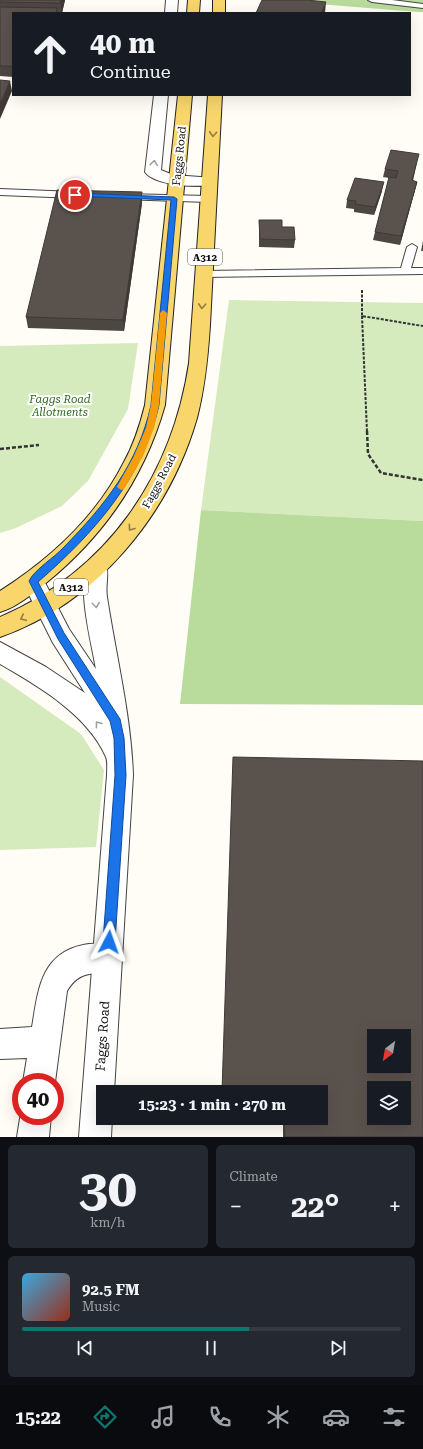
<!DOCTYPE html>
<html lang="en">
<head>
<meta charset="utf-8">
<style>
	:root { --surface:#171b24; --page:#242831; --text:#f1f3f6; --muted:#9ea1a6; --line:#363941; --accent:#0f766e }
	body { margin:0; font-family:"Roboto Serif",serif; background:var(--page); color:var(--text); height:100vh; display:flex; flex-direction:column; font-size:15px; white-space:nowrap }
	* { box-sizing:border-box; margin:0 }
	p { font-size:13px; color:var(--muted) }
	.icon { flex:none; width:22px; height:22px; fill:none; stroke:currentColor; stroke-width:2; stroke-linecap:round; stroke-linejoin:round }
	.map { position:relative; height:1137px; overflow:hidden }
	.details { display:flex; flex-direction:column; gap:8px; padding:8px; background:#0d0f14; flex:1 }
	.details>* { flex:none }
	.hud { position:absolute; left:12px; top:12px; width:399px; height:84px; border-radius:0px; box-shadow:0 4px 16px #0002; background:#171b24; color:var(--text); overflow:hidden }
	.needle { width:26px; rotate:211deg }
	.tools { position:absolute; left:367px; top:1029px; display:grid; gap:8px }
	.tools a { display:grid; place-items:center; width:44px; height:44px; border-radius:0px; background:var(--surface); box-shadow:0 4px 16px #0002; font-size:20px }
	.speed { position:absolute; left:12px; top:1073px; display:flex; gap:8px; font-size:20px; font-weight:700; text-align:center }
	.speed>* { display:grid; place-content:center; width:52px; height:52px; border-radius:50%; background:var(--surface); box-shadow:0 4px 16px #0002; line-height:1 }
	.speed .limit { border:6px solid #d22; background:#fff; color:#111 }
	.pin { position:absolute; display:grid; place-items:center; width:34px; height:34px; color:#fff; margin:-17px; border:2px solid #fff; border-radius:50%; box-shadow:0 1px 4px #0007 }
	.me { position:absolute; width:44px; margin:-22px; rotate:4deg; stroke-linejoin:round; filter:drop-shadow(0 0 3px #0008) }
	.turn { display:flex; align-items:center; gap:14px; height:84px; padding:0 12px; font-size:18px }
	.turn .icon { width:52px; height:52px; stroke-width:2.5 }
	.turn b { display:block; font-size:28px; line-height:34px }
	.big { font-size:30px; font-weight:700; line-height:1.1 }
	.details .widget { flex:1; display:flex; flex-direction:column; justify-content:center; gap:6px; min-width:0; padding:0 14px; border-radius:6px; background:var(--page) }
	.details .dial { align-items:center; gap:0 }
	.dial b { font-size:52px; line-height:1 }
	.song { display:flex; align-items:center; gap:12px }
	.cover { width:48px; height:48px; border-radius:6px; background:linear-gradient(135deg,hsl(200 70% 55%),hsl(10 70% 35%)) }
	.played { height:4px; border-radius:2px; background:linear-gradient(90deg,var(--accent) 60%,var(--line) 60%) }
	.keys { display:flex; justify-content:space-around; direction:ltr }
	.heat { display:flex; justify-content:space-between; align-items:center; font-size:22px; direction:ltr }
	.details .tiles { flex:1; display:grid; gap:8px; grid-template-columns:1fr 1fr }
	.widget:last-child { grid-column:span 2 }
	.trip { position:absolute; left:96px; top:1085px; width:232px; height:40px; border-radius:0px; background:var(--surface); box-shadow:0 4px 16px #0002; font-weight:700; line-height:40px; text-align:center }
	.menu { display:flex; height:64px; justify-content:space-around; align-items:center; background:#090b0e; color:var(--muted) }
	.menu .icon { width:28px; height:28px }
	.menu .on { color:var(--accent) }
	.menu b { font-size:18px; color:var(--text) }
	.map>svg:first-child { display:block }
	.green { fill:#d5ebbd }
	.forest { fill:#b9dc9c }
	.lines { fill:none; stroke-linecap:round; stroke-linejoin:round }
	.service-casing { stroke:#444; stroke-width:2 }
	.minor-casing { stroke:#444; stroke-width:2 }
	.tertiary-casing { stroke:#444; stroke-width:2 }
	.primary-casing { stroke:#222; stroke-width:2 }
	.path-far1 { stroke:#333; stroke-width:2; stroke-dasharray:3 1.5; stroke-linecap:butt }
	.path { stroke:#333; stroke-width:2.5; stroke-dasharray:4 2; stroke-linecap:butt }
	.service { fill:#fff; fill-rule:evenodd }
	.minor { fill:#fff; fill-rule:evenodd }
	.tertiary { fill:#fff; fill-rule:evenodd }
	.primary { fill:#f9d66b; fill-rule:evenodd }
	.wall { fill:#4d4742 }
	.shaded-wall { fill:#3f3936 }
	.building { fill:#5a524d; stroke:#3f3936; fill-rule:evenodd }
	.oneway { stroke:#917d42 }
	.oneway2 { stroke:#a0a0a0 }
	.route { fill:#1a73e8; stroke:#114b97 }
	.slow { fill:#f59e0b }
	.labels { text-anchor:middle; stroke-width:4; stroke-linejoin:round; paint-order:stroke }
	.shield { fill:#fff; stroke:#585858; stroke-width:1 }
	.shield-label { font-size:10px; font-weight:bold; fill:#111 }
	.street-label { font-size:11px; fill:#111; stroke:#fff }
	.park-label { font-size:11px; font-style:italic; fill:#2f6b1f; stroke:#fff }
	.near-street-label { font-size:13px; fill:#111; stroke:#fff }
</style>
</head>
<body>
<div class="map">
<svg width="423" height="1137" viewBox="0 0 423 1137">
	<rect width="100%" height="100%" fill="#fffdf5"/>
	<!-- green -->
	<path class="green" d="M 229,300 L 423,303 L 423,521 L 201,510 Z
		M 138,343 L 128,409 L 88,481 L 62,506 L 16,528 L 0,533 L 0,346 Z
		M 0,677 L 81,734 L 104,770 L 96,847 L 0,850 Z"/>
	<!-- forest -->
	<path class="forest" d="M 268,0 L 423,0 L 423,12 L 418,12 Z
		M 201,510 L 423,521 L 423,705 L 180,704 Z"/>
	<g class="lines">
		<defs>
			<path id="service" d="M 368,0 L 392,0 L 423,4 L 423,8 L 372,2 Z
				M 0,189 L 76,192 L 81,195 L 76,198 L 0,195 Z
				M 124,194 L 208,196 L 213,199 L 208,202 L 121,199 L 119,197 Z
				M 412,244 L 417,247 L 411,268 L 423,268 L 423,274 L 204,277 L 199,274 L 204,271 L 401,268 L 407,247 Z"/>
			<path id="minor" d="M 166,0 L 178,0 L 177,13 L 165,13 Z
				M 154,95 L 168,95 L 161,170 L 173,175 L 214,178 L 217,181 L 214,184 C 199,188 155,186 145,172 Z
				M 108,944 L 118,948 L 122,958 L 118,968 C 97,977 81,967 67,991 L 55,1082 L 23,1082 L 27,1058 L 0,1059 L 0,1029 L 32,1027 C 38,992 40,954 83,945 C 91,943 100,944 108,944 Z
				M 21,1112 L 21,1116 L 51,1116 L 49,1137 L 17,1137 Z"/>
			<path id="tertiary" d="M 97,558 L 105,561 C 110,572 105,584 107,597 C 116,656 131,715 133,775 L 114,1092 L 103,1092 L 103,1118 L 112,1118 L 111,1137 L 79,1137 L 107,775 C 107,769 108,762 106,757 C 87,714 38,686 0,664 L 0,642 L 46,667 L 85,693 L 53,643 L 22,581 L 25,575 L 33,572 L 41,575 L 69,629 L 96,669 C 91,640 76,586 89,561 Z"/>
			<path id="primary" d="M 188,0 L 200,0 L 199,13 L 187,13 Z
				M 213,0 L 225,0 L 225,13 L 213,13 Z
				M 178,95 L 192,95 L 165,405 C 145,476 104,536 46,583 C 32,594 17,607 0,612 L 0,591 C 50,559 97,516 124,462 C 134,444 140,425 145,405 Z
				M 208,95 L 222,95 L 210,325 C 208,356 205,387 197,418 C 169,515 97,603 0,637 L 0,617 C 108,571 172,476 189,363 Z"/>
		</defs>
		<!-- service casing -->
		<use href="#service" class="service-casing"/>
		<!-- minor casing -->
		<use href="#minor" class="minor-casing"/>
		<!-- tertiary casing -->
		<use href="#tertiary" class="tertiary-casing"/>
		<!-- primary casing -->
		<use href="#primary" class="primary-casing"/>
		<!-- path-far1 -->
		<path class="path-far1" d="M 362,290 L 362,316 L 423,326
			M 362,316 L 367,432"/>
		<!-- path -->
		<path class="path" d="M 367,431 L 368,454 L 381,473 L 423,480
			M 0,449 L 39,445"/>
		<!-- service -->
		<use href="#service" class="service"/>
		<!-- minor -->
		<use href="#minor" class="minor"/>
		<!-- tertiary -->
		<use href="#tertiary" class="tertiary"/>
		<!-- primary -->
		<use href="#primary" class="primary"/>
	</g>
	<!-- wall -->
	<path class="wall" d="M 0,0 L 65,0 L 62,13 L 13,13 L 13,77 L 0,76 Z
		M 417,162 L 413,181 L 417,182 L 415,190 L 400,245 L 373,240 L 375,232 L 389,178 L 383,177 L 385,169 Z
		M 382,191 L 374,215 L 354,212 L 354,209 L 346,208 L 347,200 Z
		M 142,203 L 124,331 L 28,328 L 26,317 Z
		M 259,220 L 282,227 L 295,240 L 294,248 L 259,247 Z
		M 423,241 L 423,251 L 421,251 Z
		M 283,1118 L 321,1118 L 423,1137 L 283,1137 Z"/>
	<!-- shaded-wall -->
	<path class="shaded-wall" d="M 61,0 L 65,0 L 62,13 L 60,3 Z
		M 326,2 L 325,13 L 321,13 Z
		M 10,81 L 12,91 L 0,119 L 0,104 Z
		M 384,182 L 382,191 L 374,215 L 375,207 Z
		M 417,182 L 415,190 L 400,245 L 401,236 Z
		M 142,192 L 142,203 L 124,331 L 123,320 Z"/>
	<!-- building -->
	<path class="building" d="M 0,0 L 61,0 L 60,3 L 0,2 Z
		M 262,0 L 307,0 L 326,2 L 321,13 L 256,13 Z
		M 0,7 L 57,8 L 56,13 L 13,13 L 13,66 L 0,66 Z
		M 0,80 L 10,81 L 0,104 Z
		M 391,150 L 419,154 L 412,180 L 417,182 L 401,236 L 375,232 L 389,177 L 396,178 L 398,171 L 385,169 Z
		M 355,178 L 384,182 L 375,207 L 355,204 L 356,201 L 347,200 Z
		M 57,190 L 142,192 L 123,320 L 26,317 Z
		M 259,220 L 282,220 L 282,227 L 294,227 L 295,240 L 260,239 Z
		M 233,757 L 423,761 L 423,1137 L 285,1137 L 284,1118 L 321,1118 L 321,1092 L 222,1092 ZM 374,1036 L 404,1036 L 404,1066 L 374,1066 ZM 374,1088 L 404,1088 L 404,1118 L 374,1118 Z"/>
	<!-- one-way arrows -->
	<defs><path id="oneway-chevron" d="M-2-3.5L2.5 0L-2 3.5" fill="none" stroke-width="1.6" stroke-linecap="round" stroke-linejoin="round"/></defs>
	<g class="oneway">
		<use href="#oneway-chevron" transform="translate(213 134) rotate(94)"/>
		<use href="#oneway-chevron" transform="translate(202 306) rotate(93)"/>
		<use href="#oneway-chevron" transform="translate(131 528) rotate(126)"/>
		<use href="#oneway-chevron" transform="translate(23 618) rotate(155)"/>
	</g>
	<g class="oneway2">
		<use href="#oneway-chevron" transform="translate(154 163) rotate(-83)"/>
		<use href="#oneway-chevron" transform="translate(96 605) rotate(83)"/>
		<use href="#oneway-chevron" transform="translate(98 724) rotate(-127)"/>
	</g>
	<!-- route -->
	<path class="route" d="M 75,193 L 174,197 L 177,199 L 159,405 C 143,479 93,534 38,582 L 64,633 L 120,719 L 124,738 L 126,775 L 115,942 L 113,946 L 109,948 L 105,946 L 103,942 L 115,775 L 114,738 L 110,721 L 58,639 L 29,581 C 34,570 55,557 64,547 C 105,505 138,464 151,405 L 171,200 L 73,196 L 73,194 Z"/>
	<!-- slow -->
	<path class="slow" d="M 163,310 L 167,313 L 159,405 L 154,428 L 143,456 L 124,489 L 121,490 L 117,487 L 134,456 L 146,428 L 151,405 L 160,313 Z"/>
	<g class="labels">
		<!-- shield labels -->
		<g class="shield">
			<rect x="188" y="249" width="34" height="16" rx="3"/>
			<rect x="54" y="579" width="34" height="16" rx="3"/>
		</g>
		<g class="shield-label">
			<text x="205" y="261">A312</text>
			<text x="71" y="591">A312</text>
		</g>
		<!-- street labels -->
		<g class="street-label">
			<text transform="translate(179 156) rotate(-84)" y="4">Faggs Road</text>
			<text transform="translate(159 481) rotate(-62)" y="4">Faggs Road</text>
		</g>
		<!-- park labels -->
		<g class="park-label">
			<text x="60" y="403">Faggs Road<tspan x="60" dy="13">Allotments</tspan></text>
		</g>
		<!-- near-street labels -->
		<g class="near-street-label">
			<text transform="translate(102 1036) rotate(-86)" y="5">Faggs Road</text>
		</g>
	</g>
</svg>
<div class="tools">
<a><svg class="needle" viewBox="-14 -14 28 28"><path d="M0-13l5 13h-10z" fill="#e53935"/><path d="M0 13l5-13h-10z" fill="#9ea1a6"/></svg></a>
<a><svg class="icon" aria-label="layers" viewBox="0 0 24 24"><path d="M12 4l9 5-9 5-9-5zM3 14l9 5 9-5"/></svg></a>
</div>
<div class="speed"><div class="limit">40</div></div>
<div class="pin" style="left:75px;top:195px;background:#d93025"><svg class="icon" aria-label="arrive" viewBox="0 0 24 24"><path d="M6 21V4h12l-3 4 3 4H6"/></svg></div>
<svg class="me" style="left:109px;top:942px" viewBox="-20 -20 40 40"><path d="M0-17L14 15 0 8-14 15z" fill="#1a73e8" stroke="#fff" stroke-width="4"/></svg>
<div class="trip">15:23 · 1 min · 270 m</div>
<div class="hud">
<div class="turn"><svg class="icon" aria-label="ahead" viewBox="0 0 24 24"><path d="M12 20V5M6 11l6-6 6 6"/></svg><div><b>40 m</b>Continue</div></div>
</div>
</div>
<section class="details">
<div class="tiles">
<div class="widget dial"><b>30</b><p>km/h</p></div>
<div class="widget"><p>Climate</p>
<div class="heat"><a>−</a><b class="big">22°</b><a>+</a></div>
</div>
<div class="widget">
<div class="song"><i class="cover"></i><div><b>92.5 FM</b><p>Music</p></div></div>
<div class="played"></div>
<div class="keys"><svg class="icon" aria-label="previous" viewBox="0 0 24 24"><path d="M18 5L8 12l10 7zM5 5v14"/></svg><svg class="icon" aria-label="pause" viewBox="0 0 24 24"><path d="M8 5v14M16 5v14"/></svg><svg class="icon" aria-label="next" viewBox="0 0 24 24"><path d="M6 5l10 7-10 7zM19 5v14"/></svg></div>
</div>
</div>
</section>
<nav class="menu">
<b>15:22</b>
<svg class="icon on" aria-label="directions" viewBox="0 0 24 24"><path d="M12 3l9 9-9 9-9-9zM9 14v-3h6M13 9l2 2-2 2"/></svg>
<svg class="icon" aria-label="music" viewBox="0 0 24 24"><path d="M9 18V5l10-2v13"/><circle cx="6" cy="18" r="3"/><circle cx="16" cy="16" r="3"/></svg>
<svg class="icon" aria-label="phone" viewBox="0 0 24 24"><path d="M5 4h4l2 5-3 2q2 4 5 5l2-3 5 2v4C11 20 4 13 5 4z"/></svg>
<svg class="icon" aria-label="climate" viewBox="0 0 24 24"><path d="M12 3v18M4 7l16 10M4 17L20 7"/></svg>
<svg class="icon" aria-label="car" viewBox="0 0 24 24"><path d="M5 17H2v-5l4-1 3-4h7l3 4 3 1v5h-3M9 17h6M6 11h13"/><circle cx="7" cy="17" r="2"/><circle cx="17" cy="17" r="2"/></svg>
<svg class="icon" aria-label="filters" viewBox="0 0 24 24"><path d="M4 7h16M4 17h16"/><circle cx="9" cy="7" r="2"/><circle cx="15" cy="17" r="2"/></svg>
</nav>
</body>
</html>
